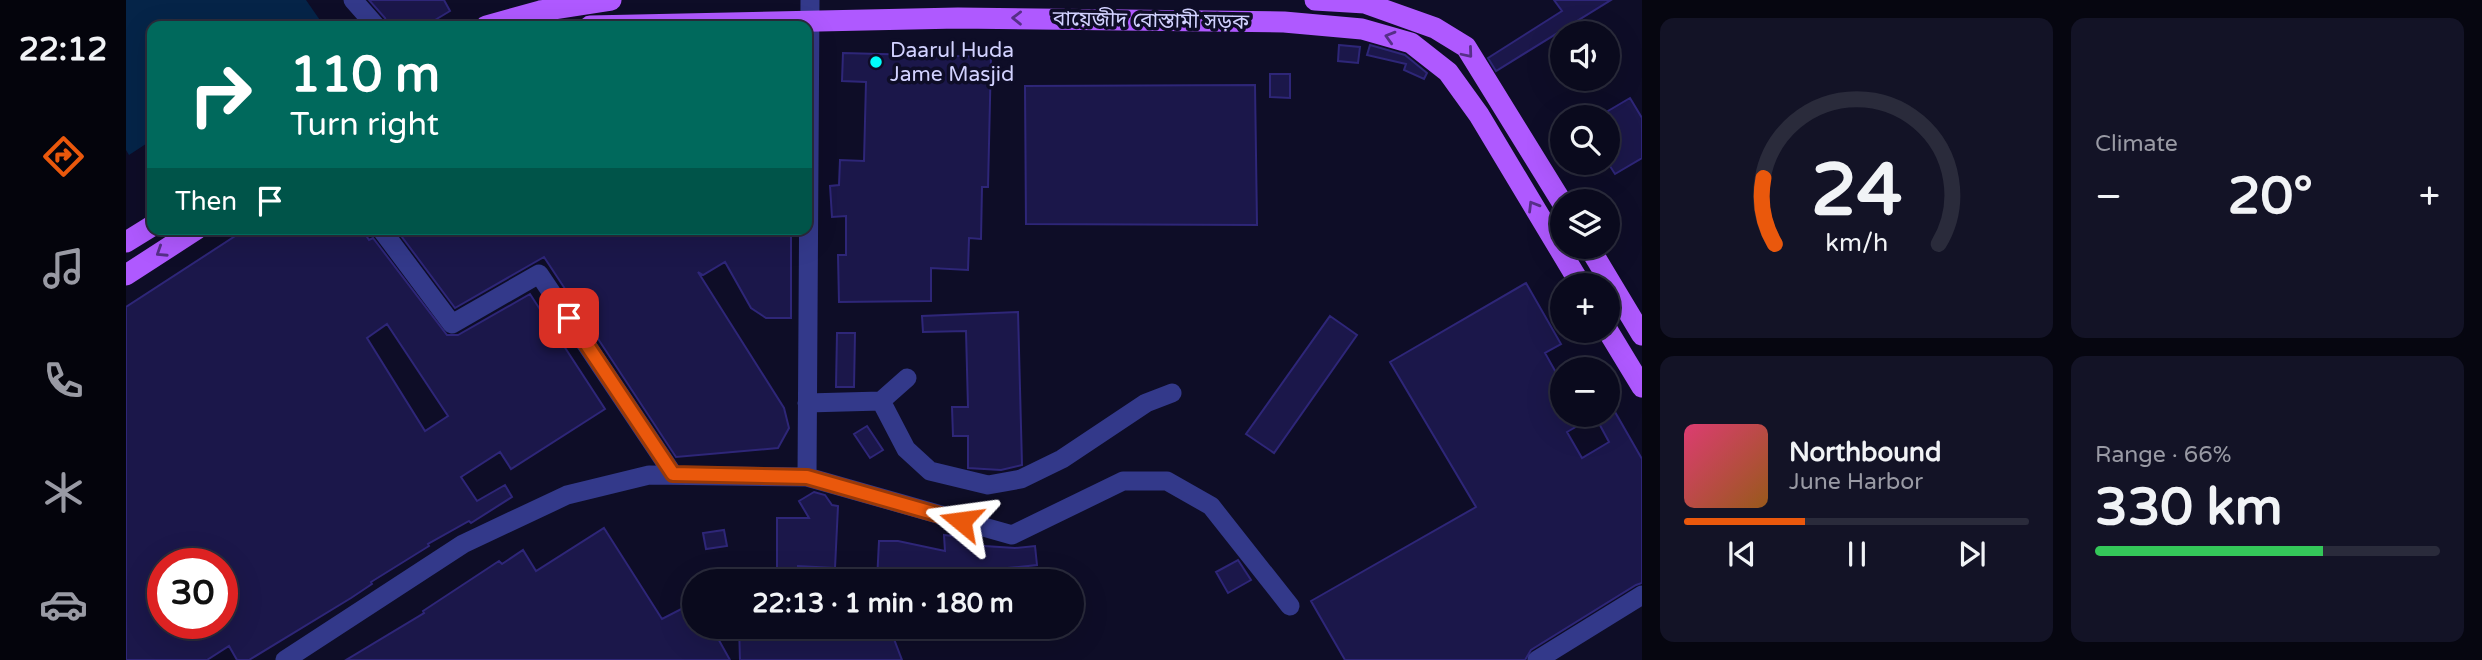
<!DOCTYPE html>
<html lang="en">
<head>
<meta charset="utf-8">
<style>
	:root { --surface:#0a0a1d; --page:#131326; --text:#f1f3f6; --muted:#999aa4; --line:#2a2b3b; --accent:#ea580c }
	body { margin:0; font-family:"Varela Round","Noto Sans Bengali",sans-serif; background:var(--page); color:var(--text); height:100vh; display:flex; flex-direction:column; font-size:26px; white-space:nowrap }
	* { box-sizing:border-box; margin:0 }
	p { font-size:23px; color:var(--muted) }
	.icon { flex:none; width:38px; height:38px; fill:none; stroke:currentColor; stroke-width:2; stroke-linecap:round; stroke-linejoin:round }
	.map { position:relative; flex:1; overflow:hidden }
	.drawer { display:flex; flex-direction:column; gap:18px; padding:18px; background:#060610; width:840px }
	.drawer>* { flex:none }
	.guide { position:absolute; left:21px; top:21px; width:665px; height:214px; border-radius:14px; box-shadow:0 7px 28px #0002,0 0 0 2px var(--line); background:#00695c; color:#fff; overflow:hidden }
	.buttons { position:absolute; left:1424px; top:21px; display:grid; gap:14px }
	.buttons a { display:grid; place-items:center; width:70px; height:70px; border-radius:50%; background:var(--surface); box-shadow:0 7px 28px #0002,0 0 0 2px var(--line); font-size:35px }
	.speed { position:absolute; left:21px; top:548px; display:flex; gap:14px; font-size:35px; font-weight:700; text-align:center }
	.speed>* { display:grid; place-content:center; width:91px; height:91px; border-radius:50%; background:var(--surface); box-shadow:0 7px 28px #0002,0 0 0 2px var(--line); line-height:1 }
	.speed .limit { border:10px solid #d22; background:#fff; color:#111 }
	.pin { position:absolute; display:grid; place-items:center; width:60px; height:60px; color:#fff; margin:-30px; border-radius:14px; box-shadow:0 4px 10px #0006 }
	.me { position:absolute; width:77px; margin:-38px; rotate:286deg; stroke-linejoin:round; filter:drop-shadow(0 0 5px #0008) }
	.turn { display:flex; align-items:center; gap:24px; height:147px; padding:0 28px; font-size:32px }
	.turn .icon { width:91px; height:91px; stroke-width:2.5 }
	.turn b { display:block; font-size:49px; line-height:60px }
	.then { display:flex; align-items:center; height:66px; padding:0 28px; background:#0003; gap:14px; font-size:26px }
	.big { font-size:52px; font-weight:700; line-height:1.1 }
	.drawer .tile { flex:1; display:flex; flex-direction:column; justify-content:center; gap:10px; min-width:0; padding:0 24px; border-radius:14px; background:var(--page) }
	.drawer .dial { align-items:center; gap:0 }
	.dial svg { height:182px; overflow:visible; fill:none; stroke:var(--line); stroke-width:7; stroke-linecap:round; text-anchor:middle }
	.dial text { fill:var(--text); stroke:none }
	.song { display:flex; align-items:center; gap:21px }
	.cover { width:84px; height:84px; border-radius:10px; background:linear-gradient(135deg,hsl(340 70% 55%),hsl(30 70% 35%)) }
	.played { height:7px; border-radius:4px; background:linear-gradient(90deg,var(--accent) 35%,var(--line) 35%) }
	.keys { display:flex; justify-content:space-around; direction:ltr }
	.heat { display:flex; justify-content:space-between; align-items:center; font-size:38px; direction:ltr }
	.charge { height:10px; border-radius:5px; background:linear-gradient(90deg,#34c759 66%,var(--line) 0) }
	.drawer .tiles { flex:1; display:grid; gap:18px; grid-template-columns:repeat(2,1fr) }
	.trip { position:absolute; left:556px; top:569px; width:402px; height:70px; border-radius:35px; background:var(--surface); box-shadow:0 7px 28px #0002,0 0 0 2px var(--line); font-weight:700; line-height:70px; text-align:center }
	main { display:flex; flex:1; min-height:0 }
	.dock { display:flex; flex-direction:column; width:126px; justify-content:space-around; align-items:center; background:#04040c; color:var(--muted) }
	.dock .icon { width:49px; height:49px }
	.dock .on { color:var(--accent) }
	.dock b { font-size:32px; color:var(--text) }
	.map>svg:first-child { display:block }
	.water { fill:#052448 }
	.building { fill:#1b174a; stroke:#2e2678; stroke-width:2; fill-rule:evenodd }
	.lines { fill:none; stroke-linecap:round; stroke-linejoin:round }
	.minor { stroke:#33398a; stroke-width:19 }
	.major { stroke:#af59ff; stroke-width:21 }
	.oneway { stroke:#562f88 }
	.route-casing { stroke:#983908; stroke-width:18 }
	.route { stroke:#ea580c; stroke-width:12 }
	.poi-dot { fill:#00fdfb; stroke:#0e0d27; stroke-width:2.5 }
	.labels { text-anchor:middle; stroke-width:7; stroke-linejoin:round; paint-order:stroke }
	.street-label { font-size:21px; fill:#d2d2ff; stroke:#0e0d27 }
	.poi-label { font-size:21px; fill:#d2d2ff; stroke:#0e0d27; text-anchor:start }
</style>
</head>
<body>
<main>
<nav class="dock">
<b>22:12</b>
<svg class="icon on" aria-label="directions" viewBox="0 0 24 24"><path d="M12 3l9 9-9 9-9-9zM9 14v-3h6M13 9l2 2-2 2"/></svg>
<svg class="icon" aria-label="music" viewBox="0 0 24 24"><path d="M9 18V5l10-2v13"/><circle cx="6" cy="18" r="3"/><circle cx="16" cy="16" r="3"/></svg>
<svg class="icon" aria-label="phone" viewBox="0 0 24 24"><path d="M5 4h4l2 5-3 2q2 4 5 5l2-3 5 2v4C11 20 4 13 5 4z"/></svg>
<svg class="icon" aria-label="climate" viewBox="0 0 24 24"><path d="M12 3v18M4 7l16 10M4 17L20 7"/></svg>
<svg class="icon" aria-label="car" viewBox="0 0 24 24"><path d="M5 17H2v-5l4-1 3-4h7l3 4 3 1v5h-3M9 17h6M6 11h13"/><circle cx="7" cy="17" r="2"/><circle cx="17" cy="17" r="2"/></svg>
</nav>
<div class="map">
<svg width="1516" height="660" viewBox="0 0 1516 660">
	<rect width="100%" height="100%" fill="#0e0d27"/>
	<!-- water -->
	<path class="water" d="M 0,0 L 180,0 L 198,26 L 26,26 L 26,140 L 3,155 L 0,150 Z"/>
	<!-- building -->
	<path class="building" d="M 243,0 L 318,0 L 324,11 L 299,26 L 262,26 L 259,18 Z
		M 1428,0 L 1485,0 L 1370,71 L 1362,58 L 1436,11 Z
		M 1213,45 L 1234,47 L 1232,63 L 1212,61 Z
		M 1244,45 L 1279,55 L 1301,73 L 1298,79 L 1278,70 L 1280,64 L 1241,55 Z
		M 717,53 L 865,57 L 862,187 L 856,187 L 855,239 L 843,238 L 842,270 L 805,268 L 805,301 L 713,302 L 712,255 L 720,255 L 720,216 L 706,217 L 704,186 L 713,185 L 714,160 L 738,161 L 740,82 L 716,81 Z
		M 1144,74 L 1164,74 L 1164,98 L 1144,97 Z
		M 1129,85 L 1131,225 L 900,224 L 899,86 Z
		M 1504,98 L 1516,118 L 1516,158 L 1489,174 L 1482,163 L 1482,111 Z
		M 120,229 L 236,229 L 243,240 L 247,238 L 321,335 L 332,335 L 404,294 L 479,409 L 385,469 L 374,452 L 335,477 L 351,501 L 379,485 L 386,497 L 345,523 L 343,521 L 302,544 L 303,546 L 245,582 L 246,584 L 225,598 L 123,660 L 111,660 L 103,646 L 81,660 L 0,660 L 0,307 ZM 261,324 L 322,416 L 299,431 L 241,338 ZM 37,564 L 96,564 L 96,623 L 37,623 Z
		M 270,229 L 665,229 L 665,318 L 640,318 L 625,308 L 599,262 L 577,275 L 572,272 L 658,408 L 663,428 L 652,448 L 550,457 L 418,257 L 329,308 Z
		M 1400,283 L 1435,344 L 1419,353 L 1437,385 L 1437,415 L 1484,415 L 1489,412 L 1516,459 L 1516,583 L 1510,585 L 1405,650 L 1399,660 L 1219,660 L 1185,601 L 1350,507 L 1264,362 ZM 1469,416 L 1483,442 L 1456,458 L 1441,432 Z
		M 892,312 L 896,465 L 875,470 L 842,468 L 842,436 L 827,436 L 826,407 L 842,407 L 840,331 L 797,332 L 796,316 Z
		M 1204,316 L 1231,335 L 1148,453 L 1120,434 Z
		M 711,333 L 729,333 L 728,387 L 710,387 Z
		M 741,426 L 757,450 L 744,458 L 728,434 Z
		M 688,492 L 699,495 L 706,505 L 712,506 L 709,568 L 672,566 L 672,578 L 651,577 L 651,518 L 683,518 L 673,501 Z
		M 478,528 L 536,619 L 569,602 L 569,626 L 585,626 L 604,660 L 220,660 L 298,613 L 297,611 L 373,561 L 376,564 L 397,550 L 410,571 Z
		M 598,530 L 601,546 L 580,549 L 577,533 Z
		M 818,535 L 844,538 L 843,545 L 889,548 L 909,546 L 911,565 L 882,568 L 881,581 L 751,581 L 753,541 L 772,541 L 819,551 Z
		M 1112,560 L 1125,580 L 1102,593 L 1090,572 Z
		M 613,626 L 763,626 L 776,660 L 614,660 Z"/>
	<g class="lines">
		<!-- minor -->
		<path class="minor" d="M 227,0 L 250,26
			M 255,229 L 326,324 L 413,274 L 547,474
			M 781,378 L 755,401 L 780,449 L 804,471 L 862,485 L 895,479 L 936,459 L 1020,403 L 1046,393
			M 681,403 L 755,401
			M 681,477 L 684,0
			M 159,660 L 337,544 L 441,495 L 523,475 L 681,477 L 886,535 L 997,481 L 1041,481 L 1085,506 L 1164,606
			M 1411,660 L 1516,595"/>
		<!-- major -->
		<path class="major" d="M 1189,0 L 1239,3 L 1309,28 L 1340,47 L 1437,204
			M 360,26 L 414,11 L 485,0
			M 464,26 L 832,18 L 1158,22 L 1236,29 L 1285,43 L 1322,72 L 1353,115 L 1455,285
			M 0,242 L 26,226
			M 1463,247 L 1516,335
			M 0,275 L 71,229
			M 1482,331 L 1516,387"/>
	</g>
	<!-- one-way arrows -->
	<defs><path id="oneway-chevron" d="M-2-3.5L2.5 0L-2 3.5" fill="none" stroke-width="1.6" stroke-linecap="round" stroke-linejoin="round" transform="scale(1.75)"/></defs>
	<g class="oneway">
		<use href="#oneway-chevron" transform="translate(891 18) rotate(-179)"/>
		<use href="#oneway-chevron" transform="translate(1264 37) rotate(-164)"/>
		<use href="#oneway-chevron" transform="translate(1342 53) rotate(50)"/>
		<use href="#oneway-chevron" transform="translate(1407 206) rotate(-121)"/>
		<use href="#oneway-chevron" transform="translate(35 252) rotate(147)"/>
	</g>
	<g class="lines">
		<defs>
			<path id="route" d="M 443,318 L 547,474 L 681,477 L 835,521"/>
		</defs>
		<!-- route casing -->
		<use href="#route" class="route-casing"/>
		<!-- route -->
		<use href="#route" class="route"/>
	</g>
	<!-- markers -->
	<circle class="poi-dot" cx="750" cy="62" r="7"/>
	<g class="labels">
		<!-- street labels -->
		<g class="street-label">
			<text transform="translate(1025 20) rotate(1)" y="7">বায়েজীদ বোস্তামী সড়ক</text>
		</g>
		<!-- poi labels -->
		<g class="poi-label">
			<text x="764" y="57">Daarul Huda<tspan x="764" dy="24">Jame Masjid</tspan></text>
		</g>
	</g>
</svg>
<div class="buttons">
<a><svg class="icon" aria-label="sound" viewBox="0 0 24 24"><path d="M4 9h4l5-4v14l-5-4H4zM17 9q2 3 0 6"/></svg></a>
<a><svg class="icon" aria-label="search" viewBox="0 0 24 24"><circle cx="10" cy="10" r="6"/><path d="M15 15l6 6"/></svg></a>
<a><svg class="icon" aria-label="layers" viewBox="0 0 24 24"><path d="M12 4l9 5-9 5-9-5zM3 14l9 5 9-5"/></svg></a>
<a>+</a>
<a>−</a>
</div>
<div class="speed"><div class="limit">30</div></div>
<div class="pin" style="left:443px;top:318px;background:#d93025"><svg class="icon" aria-label="arrive" viewBox="0 0 24 24"><path d="M6 21V4h12l-3 4 3 4H6"/></svg></div>
<svg class="me" style="left:835px;top:521px" viewBox="-20 -20 40 40"><path d="M0-17L14 15 0 8-14 15z" fill="#ea580c" stroke="#fff" stroke-width="4"/></svg>
<div class="trip">22:13 · 1 min · 180 m</div>
<div class="guide">
<div class="turn"><svg class="icon" aria-label="right" viewBox="0 0 24 24"><path d="M7 20v-9h11M14 6l5 5-5 5"/></svg><div><b>110 m</b>Turn right</div></div>
<div class="then">Then<svg class="icon" aria-label="arrive" viewBox="0 0 24 24"><path d="M6 21V4h12l-3 4 3 4H6"/></svg></div>
</div>
</div>
<section class="drawer">
<div class="tiles">
<div class="tile dial"><svg viewBox="0 0 100 80">
<path d="M14 69A42 42 0 1 1 86 69"/>
<path d="M14 69A42 42 0 0 1 9 40" stroke="#ea580c"/>
<text x="50" y="56" font-size="32" font-weight="700">24</text>
<text x="50" y="72" font-size="11">km/h</text>
</svg></div>
<div class="tile"><p>Climate</p>
<div class="heat"><a>−</a><b class="big">20°</b><a>+</a></div>
</div>
<div class="tile">
<div class="song"><i class="cover"></i><div><b>Northbound</b><p>June Harbor</p></div></div>
<div class="played"></div>
<div class="keys"><svg class="icon" aria-label="previous" viewBox="0 0 24 24"><path d="M18 5L8 12l10 7zM5 5v14"/></svg><svg class="icon" aria-label="pause" viewBox="0 0 24 24"><path d="M8 5v14M16 5v14"/></svg><svg class="icon" aria-label="next" viewBox="0 0 24 24"><path d="M6 5l10 7-10 7zM19 5v14"/></svg></div>
</div>
<div class="tile"><p>Range · 66%</p><b class="big">330 km</b><div class="charge"></div></div>
</div>
</section>
</main>
</body>
</html>
